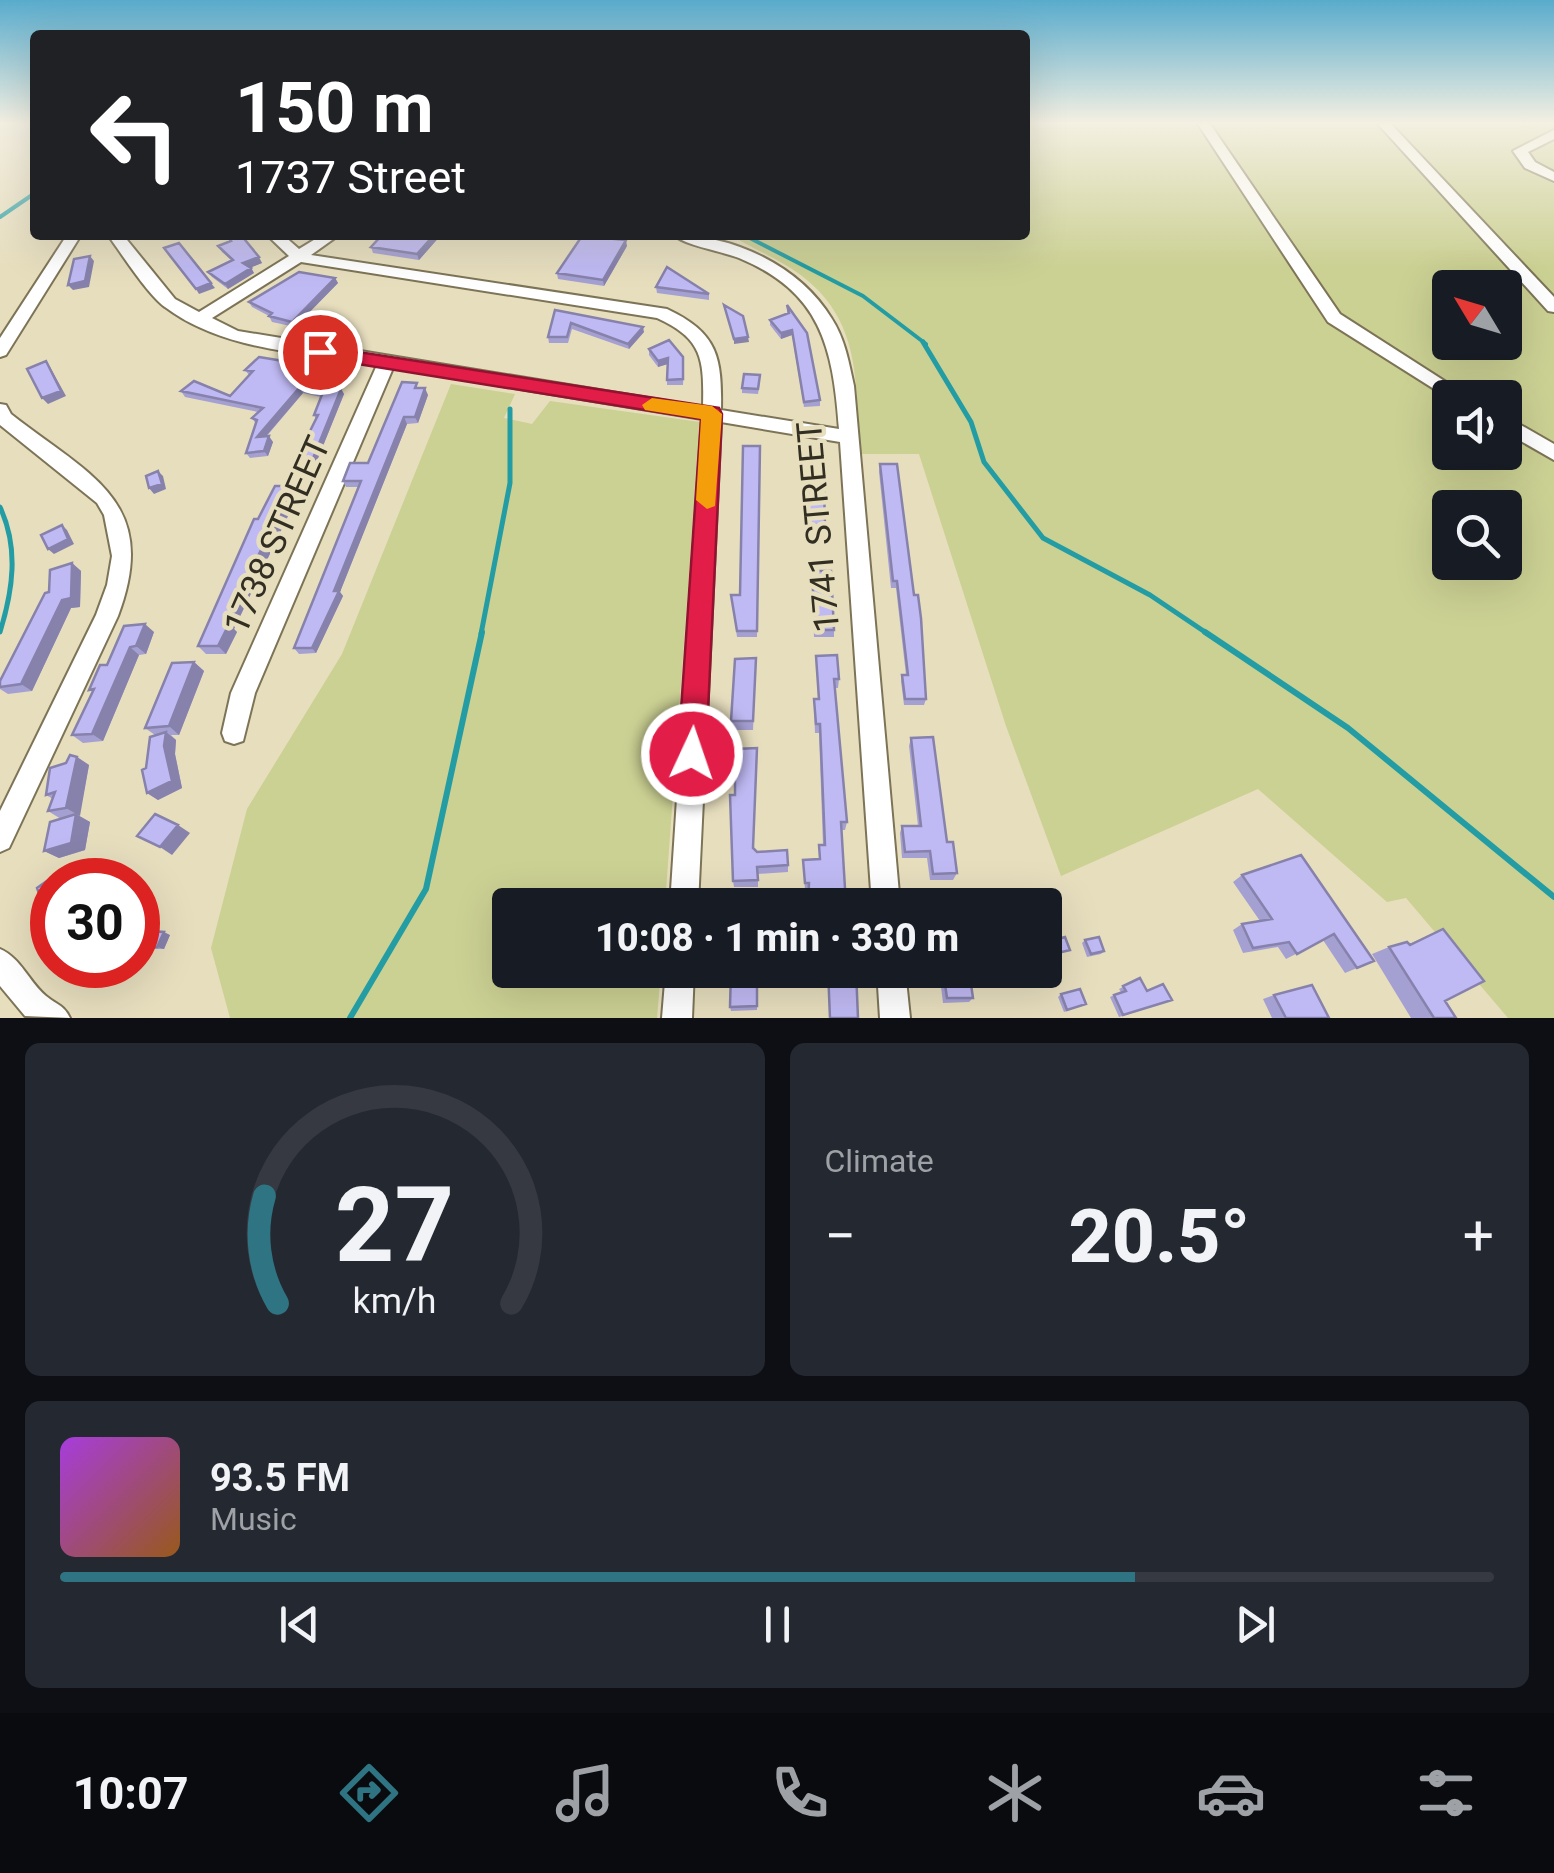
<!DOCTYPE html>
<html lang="en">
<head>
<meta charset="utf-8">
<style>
	:root { --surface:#171b24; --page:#242831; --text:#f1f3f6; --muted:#9ea1a6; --line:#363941; --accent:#2e7482 }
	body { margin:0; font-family:Roboto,sans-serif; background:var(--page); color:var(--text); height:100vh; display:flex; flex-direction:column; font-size:38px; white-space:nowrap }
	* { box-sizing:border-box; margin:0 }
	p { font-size:32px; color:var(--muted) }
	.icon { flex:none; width:55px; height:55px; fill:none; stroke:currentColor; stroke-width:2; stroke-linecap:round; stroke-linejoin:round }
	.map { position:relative; height:1018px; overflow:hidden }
	.sheet { display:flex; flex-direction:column; gap:25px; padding:25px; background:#0d0f14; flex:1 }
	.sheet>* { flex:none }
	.hud { position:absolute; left:30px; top:30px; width:1000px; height:210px; border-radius:10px; box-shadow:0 10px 40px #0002; background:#202124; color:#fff; overflow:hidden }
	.needle { width:65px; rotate:308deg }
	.fabs { position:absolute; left:1432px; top:270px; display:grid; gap:20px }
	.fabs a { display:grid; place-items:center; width:90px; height:90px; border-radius:10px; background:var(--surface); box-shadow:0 10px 40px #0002; font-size:50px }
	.speed { position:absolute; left:30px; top:858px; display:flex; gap:20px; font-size:50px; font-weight:700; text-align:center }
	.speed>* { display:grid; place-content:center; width:130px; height:130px; border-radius:50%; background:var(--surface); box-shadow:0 10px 40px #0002; line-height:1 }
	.speed .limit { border:15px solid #d22; background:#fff; color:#111 }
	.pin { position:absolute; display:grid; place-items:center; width:85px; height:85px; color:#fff; margin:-42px; border:5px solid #fff; border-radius:50%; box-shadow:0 2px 10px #0007 }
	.me { position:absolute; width:110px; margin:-55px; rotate:3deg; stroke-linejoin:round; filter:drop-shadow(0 0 8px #0008) }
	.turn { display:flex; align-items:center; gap:35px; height:210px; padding:0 40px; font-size:45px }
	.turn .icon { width:130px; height:130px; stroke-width:2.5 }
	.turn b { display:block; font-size:70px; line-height:85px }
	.big { font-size:75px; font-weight:800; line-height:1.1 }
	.sheet .card { flex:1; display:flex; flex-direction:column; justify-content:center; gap:15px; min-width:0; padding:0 35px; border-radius:15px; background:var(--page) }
	.sheet .dial { align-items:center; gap:0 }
	.dial svg { height:260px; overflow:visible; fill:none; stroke:var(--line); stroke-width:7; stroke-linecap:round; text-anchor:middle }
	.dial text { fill:var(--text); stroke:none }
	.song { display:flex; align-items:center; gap:30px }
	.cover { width:120px; height:120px; border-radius:15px; background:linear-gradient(135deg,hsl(280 70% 55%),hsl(30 70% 35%)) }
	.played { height:10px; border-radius:5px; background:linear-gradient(90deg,var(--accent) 75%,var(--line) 75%) }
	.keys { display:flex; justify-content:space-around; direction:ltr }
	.heat { display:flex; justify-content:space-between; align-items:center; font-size:55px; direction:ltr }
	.sheet .tiles { flex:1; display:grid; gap:25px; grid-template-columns:1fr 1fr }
	.card:last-child { grid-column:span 2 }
	.trip { position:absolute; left:492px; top:888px; width:570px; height:100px; border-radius:10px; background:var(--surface); box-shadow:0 10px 40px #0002; font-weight:800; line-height:100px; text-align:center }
	.tabs { display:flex; height:160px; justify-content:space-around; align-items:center; background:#090b0e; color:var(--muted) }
	.tabs .icon { width:70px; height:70px }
	.tabs .on { color:var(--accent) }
	.tabs b { font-size:45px; color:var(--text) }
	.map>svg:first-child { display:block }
	.green { fill:#cbd093; fill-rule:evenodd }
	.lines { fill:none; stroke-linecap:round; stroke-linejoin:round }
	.stream-far2 { stroke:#239da3; stroke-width:4 }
	.stream-far1 { stroke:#239da3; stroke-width:5 }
	.stream { stroke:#239da3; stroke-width:6 }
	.minor-casing { stroke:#7d7457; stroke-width:4 }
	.minor { fill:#fff; fill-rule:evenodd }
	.wall { fill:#a5a0d2 }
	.shaded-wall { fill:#8682ab }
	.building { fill:#c0baf4; stroke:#8682ab; stroke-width:2.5 }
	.route { fill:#e11d48; stroke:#92132f; stroke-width:2.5 }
	.slow { fill:#f59e0b }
	.labels { text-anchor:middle; stroke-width:9; stroke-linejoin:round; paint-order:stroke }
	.street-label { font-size:35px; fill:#322f22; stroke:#e7debe }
</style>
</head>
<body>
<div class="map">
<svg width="1554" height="1018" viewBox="0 0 1554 1018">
	<rect width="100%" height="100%" fill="#e7debe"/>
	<!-- green -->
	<path class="green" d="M 1025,124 L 1554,124 L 1554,1018 L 1508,1018 L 1406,898 L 1387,902 L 1258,789 L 1061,876 L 1006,726 L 919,454 L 860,454 C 855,383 863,320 798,273 C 777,258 752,249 731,235 L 1025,235 ZM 1450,288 L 1505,288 L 1505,342 L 1450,342 ZM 1450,398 L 1505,398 L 1505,452 L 1450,452 ZM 1450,508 L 1505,508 L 1505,562 L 1450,562 Z
		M 451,384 L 515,394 L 504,418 L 532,424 L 550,401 L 700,422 L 665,905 L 510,905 L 510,970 L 661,970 L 657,1018 L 230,1018 L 211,948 L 247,809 L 342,654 Z"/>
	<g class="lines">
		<!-- stream-far2 -->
		<path class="stream-far2" d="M 0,217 L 35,193
			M 744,235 L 863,296 L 926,344"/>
		<!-- stream-far1 -->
		<path class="stream-far1" d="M 923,342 L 971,422 L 984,462 L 1043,538 L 1150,595 L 1208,634
			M 0,507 C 19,548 13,590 0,632
			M 481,634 L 510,483 L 510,409"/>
		<!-- stream -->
		<path class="stream" d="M 1205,632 L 1348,728 L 1554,897
			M 350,1018 L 426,889 L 482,632"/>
		<defs>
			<path id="minor" d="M 1198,124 L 1210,124 L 1340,314 L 1471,398 L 1450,399 L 1328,322 Z
				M 1378,124 L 1391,124 L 1554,297 L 1554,312 L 1548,311 Z
				M 1554,130 L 1554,139 L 1528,152 L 1535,162 L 1554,172 L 1554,181 L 1525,168 L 1513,151 Z
				M 67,235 L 81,235 L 6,355 L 0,357 L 0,338 Z
				M 108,235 L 123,235 L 175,299 L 199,312 L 289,256 L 267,235 L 283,235 L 299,249 L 322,235 L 339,235 L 311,255 L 667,309 C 718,333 722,357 721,410 L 839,429 C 833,347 821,292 739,258 C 718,250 690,247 673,235 C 734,235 800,266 832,319 C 845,339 849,363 854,386 L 900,905 L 872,905 L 840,442 L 721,422 L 698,905 L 670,905 L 702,419 L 393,368 L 255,693 L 243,741 L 234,744 L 225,741 L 222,733 L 231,693 L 377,365 C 306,353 223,351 165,307 C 148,295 121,253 108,235 ZM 301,262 L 657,318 C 703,339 704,359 703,407 L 238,331 L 212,318 Z
				M 0,404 L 6,405 L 11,414 C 90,476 161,501 118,616 L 9,848 L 0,852 L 0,811 L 96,615 L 107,585 L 112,556 L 104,515 L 97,503 L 0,425 Z
				M 1505,416 L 1554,444 L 1554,460 L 1505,432 Z
				M 0,949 C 21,958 29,982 46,996 C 57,1005 64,1005 70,1018 L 25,1016 L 0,986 Z
				M 666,970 L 694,970 L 692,1018 L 662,1018 Z
				M 877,970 L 905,970 L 910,1018 L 880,1018 Z"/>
		</defs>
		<!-- minor casing -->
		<use href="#minor" class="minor-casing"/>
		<!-- minor -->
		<use href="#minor" class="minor"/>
	</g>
	<!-- wall -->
	<path class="wall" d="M 224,235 L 241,235 L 262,263 L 251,267 L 254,273 L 228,289 L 212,277 L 208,272 L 231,260 L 222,252 L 218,246 L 230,242 Z
		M 441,235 L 419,260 L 373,253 L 371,247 Z
		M 627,246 L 604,286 L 558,279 L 557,273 Z
		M 335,278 L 338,283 L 295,327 L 272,322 L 269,316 L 252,307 L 249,302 Z
		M 656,287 L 709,294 L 709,300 L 657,293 Z
		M 787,305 L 820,400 L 820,406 L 804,407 L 792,335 L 781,339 L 770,325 L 770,320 L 787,314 Z
		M 555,310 L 644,332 L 629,349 L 572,329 L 568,343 L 549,343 L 548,337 Z
		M 649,349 L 684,363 L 683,385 L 667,385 L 667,364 L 658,367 L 649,355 Z
		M 245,370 L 344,371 L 347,377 L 337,389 L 341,389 L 344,394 L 308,483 L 291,483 L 287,477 L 316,419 L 314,415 L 321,397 L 303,393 L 266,437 L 273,442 L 268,456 L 250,458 L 246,453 L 256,424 L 252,418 L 258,412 L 185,397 L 181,391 L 230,396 L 249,375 Z
		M 760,381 L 758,394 L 742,393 L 742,388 Z
		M 420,388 L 428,395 L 418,423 L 407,424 L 340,592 L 343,596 L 316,653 L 299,654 L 294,648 L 358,487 L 346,487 L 343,481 L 368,463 Z
		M 760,446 L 757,637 L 737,637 L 731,595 L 740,595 Z
		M 823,446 L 825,530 L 807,531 L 807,447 Z
		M 880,464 L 926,699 L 924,705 L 904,705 L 901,681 L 902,675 L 906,675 L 896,588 L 891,588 L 879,472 Z
		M 298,495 L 234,629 L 237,632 L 226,654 L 206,654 L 198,646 L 258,519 Z
		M 72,563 L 81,571 L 80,607 L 71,608 L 32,691 L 8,694 L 0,689 L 0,681 L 49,592 Z
		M 812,571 L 834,630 L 834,637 L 814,637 Z
		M 124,626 L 154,632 L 146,654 L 139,655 L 103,741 L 83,743 L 72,735 L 93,692 L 89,690 L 107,665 Z
		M 816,656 L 839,679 L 838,688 L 835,688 L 847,822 L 845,830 L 842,830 L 808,890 L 805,890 L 803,860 L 819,859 L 819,845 L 823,845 L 819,733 L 815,733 L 814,708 L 814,699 L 818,699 Z
		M 194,662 L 204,671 L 179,735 L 171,735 L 176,740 L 175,754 L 182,788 L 158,800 L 147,793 L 146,768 L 155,735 L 145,728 Z
		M 756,668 L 753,730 L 732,730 L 731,721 Z
		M 911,738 L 957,873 L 953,880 L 930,880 L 927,858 L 902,858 L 900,833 L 902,826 L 918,826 L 909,746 Z
		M 77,757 L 89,765 L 79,816 L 90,822 L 85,850 L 59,858 L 44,851 L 61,819 L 48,811 L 53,799 L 46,795 L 66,763 Z
		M 754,849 L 757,852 L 788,865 L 788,872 L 758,874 L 758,887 L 734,887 L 733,881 Z
		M 1242,875 L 1374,961 L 1345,973 L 1323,940 L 1286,959 L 1278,947 L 1243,953 L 1233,930 L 1242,924 L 1260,921 L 1233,882 Z
		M 1443,929 L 1445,1001 L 1456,1018 L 1411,1018 L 1372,954 L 1389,947 L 1409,944 Z
		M 170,935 L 164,949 L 148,949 L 141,947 Z
		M 1085,940 L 1104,951 L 1101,954 L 1087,957 L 1082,943 Z
		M 757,970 L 757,1010 L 731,1011 L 730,1007 Z
		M 939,970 L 969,970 L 973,998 L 969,1002 L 943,1003 Z
		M 1140,978 L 1147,991 L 1167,1002 L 1119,1017 L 1110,997 L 1121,992 L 1119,989 Z
		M 1061,994 L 1086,1004 L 1064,1012 L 1058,997 Z
		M 1274,995 L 1329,1018 L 1272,1018 L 1263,999 Z"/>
	<!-- shaded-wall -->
	<path class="shaded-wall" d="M 434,235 L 441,235 L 419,260 L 417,254 Z
		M 626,240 L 627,246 L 604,286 L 603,280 Z
		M 90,256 L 94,261 L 89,287 L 73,290 L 68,285 Z
		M 259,257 L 262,263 L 247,269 L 243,263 Z
		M 251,268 L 254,273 L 228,289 L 225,284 Z
		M 335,278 L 338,283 L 295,327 L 292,322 Z
		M 211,283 L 215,288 L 199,294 L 196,289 Z
		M 643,327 L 644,332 L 629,349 L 628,344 Z
		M 792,330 L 792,335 L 781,339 L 781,333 Z
		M 748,337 L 749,342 L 734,344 L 734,339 Z
		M 668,358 L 668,364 L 658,367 L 658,361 Z
		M 46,361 L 50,367 L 66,396 L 48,404 L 42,398 Z
		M 344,371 L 347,377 L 332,395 L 329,389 Z
		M 299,388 L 303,393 L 260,443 L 257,437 Z
		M 425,388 L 428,395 L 418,423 L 415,417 Z
		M 341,389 L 344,394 L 308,483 L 305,478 Z
		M 404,417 L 407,424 L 340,592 L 343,596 L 316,653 L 312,648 Z
		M 269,436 L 273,442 L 268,456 L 264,451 Z
		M 158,471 L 163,476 L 166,489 L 154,494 L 149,488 Z
		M 292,486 L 298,495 L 234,629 L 237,632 L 226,654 L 218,646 L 225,624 Z
		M 62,525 L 67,530 L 74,544 L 54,554 L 48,549 Z
		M 72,563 L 81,571 L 80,607 L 71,608 L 32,691 L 21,684 Z
		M 145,624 L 154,632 L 146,654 L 136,646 Z
		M 130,647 L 139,655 L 103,741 L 92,734 Z
		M 194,662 L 204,671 L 179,735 L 169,726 Z
		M 166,732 L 176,740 L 175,754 L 182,788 L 158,800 L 147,793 L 164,746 Z
		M 77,757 L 89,765 L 80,816 L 66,808 Z
		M 76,814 L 90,822 L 85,850 L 59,858 L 44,851 Z
		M 178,825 L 190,833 L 172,855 L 160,847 Z
		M 64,869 L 79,876 L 80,880 L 69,880 Z
		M 164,932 L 170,935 L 164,949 L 157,947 Z"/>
	<!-- building -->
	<path class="building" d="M 226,235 L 241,235 L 259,257 L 243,263 L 251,268 L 225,284 L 208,272 L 233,260 L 218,246 L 231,241 Z
		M 382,235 L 434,235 L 417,254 L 371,247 Z
		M 582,236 L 626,240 L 603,280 L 557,273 Z
		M 179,243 L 211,283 L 196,289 L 164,248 Z
		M 90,256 L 85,281 L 68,285 L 74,259 Z
		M 667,267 L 709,294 L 656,287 Z
		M 299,272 L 335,278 L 292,322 L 269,316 L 272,313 L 249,302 Z
		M 724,305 L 743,316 L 748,337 L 734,339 Z
		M 787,305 L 807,333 L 820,400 L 804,402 L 792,330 L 781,333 L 770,320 L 789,313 Z
		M 555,310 L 643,327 L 628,344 L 571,323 L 567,337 L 548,337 Z
		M 669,340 L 683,357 L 683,379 L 667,380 L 668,358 L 658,361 L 649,349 Z
		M 259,357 L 344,371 L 329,389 L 341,389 L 305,478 L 287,477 L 318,415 L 314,415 L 323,392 L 299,388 L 257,437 L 269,436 L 264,451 L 246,453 L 257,420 L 252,418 L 263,408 L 181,391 L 194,381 L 230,396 L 253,371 L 245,370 Z
		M 46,361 L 61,391 L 42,398 L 27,369 Z
		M 744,374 L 760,375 L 758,389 L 742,388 Z
		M 402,382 L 417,383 L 415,388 L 425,388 L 415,417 L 404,417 L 334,591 L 339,591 L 312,648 L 294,648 L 361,481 L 343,481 L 350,463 L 368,463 Z
		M 743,446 L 760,446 L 757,631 L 737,631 L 731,595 L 740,595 Z
		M 823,446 L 825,525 L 807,525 L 807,447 Z
		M 880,464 L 897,464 L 914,595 L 918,595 L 921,618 L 926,699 L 905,699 L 902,675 L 908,675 L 897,581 L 893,581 Z
		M 158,471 L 162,484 L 149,488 L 146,476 Z
		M 275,486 L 292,486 L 225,624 L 229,624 L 218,646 L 198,646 L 254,519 L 258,519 Z
		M 62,525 L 68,539 L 48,549 L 41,535 Z
		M 72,563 L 71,598 L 62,600 L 21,684 L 0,687 L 0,681 L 45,593 L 49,592 L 50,570 Z
		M 812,571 L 831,571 L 834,630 L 815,630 Z
		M 145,624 L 136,646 L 130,647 L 92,734 L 72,735 L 94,689 L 89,690 L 100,665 L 107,665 L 124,626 Z
		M 837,655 L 839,679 L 834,679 L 847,822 L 841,822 L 846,905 L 808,905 L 809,883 L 805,883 L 803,860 L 820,859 L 819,845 L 825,845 L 820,724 L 816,724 L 814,699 L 819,699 L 816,656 Z
		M 756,658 L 753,721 L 731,721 L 735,659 Z
		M 194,662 L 169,726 L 145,728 L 172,663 Z
		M 166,732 L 164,746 L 172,781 L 147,793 L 142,770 L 146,768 L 150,737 Z
		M 933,737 L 947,842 L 953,842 L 957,873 L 933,874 L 930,851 L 905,852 L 902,826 L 921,826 L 911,738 Z
		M 757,748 L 753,848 L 757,852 L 787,850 L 788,865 L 757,867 L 758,880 L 733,881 L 730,795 L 735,795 L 735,749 Z
		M 70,755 L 77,757 L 66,808 L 48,811 L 55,792 L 46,795 L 50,768 L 66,763 Z
		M 76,814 L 71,843 L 44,851 L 50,822 Z
		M 155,814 L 178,825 L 160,847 L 137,836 Z
		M 1301,855 L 1374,961 L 1357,968 L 1334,934 L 1297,954 L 1289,942 L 1253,948 L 1242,924 L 1272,919 L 1242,875 Z
		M 64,869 L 69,880 L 52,880 L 52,907 L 46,912 L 37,888 Z
		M 960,900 L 960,905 L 935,905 L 935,901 Z
		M 1443,929 L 1484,981 L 1445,1001 L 1456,1018 L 1434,1018 L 1389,947 L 1407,942 L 1410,945 Z
		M 148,931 L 164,932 L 157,947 L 141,947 Z
		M 1065,937 L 1070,950 L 1045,956 L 1045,942 Z
		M 1099,937 L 1104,951 L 1091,954 L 1085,940 Z
		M 731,970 L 757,970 L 757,1006 L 730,1007 Z
		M 828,970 L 856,970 L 858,1018 L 830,1018 Z
		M 943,970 L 969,970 L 973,998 L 947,998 Z
		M 1140,978 L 1147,991 L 1163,984 L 1172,1000 L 1123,1015 L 1114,995 L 1126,991 L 1123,986 Z
		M 1312,985 L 1329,1018 L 1286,1018 L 1274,995 Z
		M 1080,989 L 1086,1004 L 1067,1010 L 1061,994 Z"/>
	<!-- sky -->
	<linearGradient id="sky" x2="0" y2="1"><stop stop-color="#59abcc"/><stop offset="0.46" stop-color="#f4f0e2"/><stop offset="1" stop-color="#f4f0e2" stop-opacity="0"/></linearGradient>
	<rect width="1554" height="267" fill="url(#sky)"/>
	<!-- route -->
	<path class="route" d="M 320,346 L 719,408 L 722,414 L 706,754 L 702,763 L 692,767 L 682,763 L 678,754 L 701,419 L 314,357 L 314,348 Z"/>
	<!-- slow -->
	<path class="slow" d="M 652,398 L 712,406 L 722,414 L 715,506 L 707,509 L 696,500 L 701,419 L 645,410 L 642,405 Z"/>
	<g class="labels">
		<!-- street labels -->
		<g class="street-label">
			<text transform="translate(818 527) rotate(-95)" y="12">1741 STREET</text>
			<text transform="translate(277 535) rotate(-66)" y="12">1738 STREET</text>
		</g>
	</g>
</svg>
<div class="fabs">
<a><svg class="needle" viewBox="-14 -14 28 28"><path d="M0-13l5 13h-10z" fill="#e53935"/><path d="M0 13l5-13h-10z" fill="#9ea1a6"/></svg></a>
<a><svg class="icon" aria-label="sound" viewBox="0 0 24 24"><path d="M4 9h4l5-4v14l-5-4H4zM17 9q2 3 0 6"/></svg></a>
<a><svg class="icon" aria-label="search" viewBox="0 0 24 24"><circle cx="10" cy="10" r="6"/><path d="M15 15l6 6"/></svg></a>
</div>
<div class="speed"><div class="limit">30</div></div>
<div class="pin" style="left:320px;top:352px;background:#d93025"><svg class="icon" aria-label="arrive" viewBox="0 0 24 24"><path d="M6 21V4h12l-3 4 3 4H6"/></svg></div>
<svg class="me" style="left:692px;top:754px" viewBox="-20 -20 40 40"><circle r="17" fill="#e11d48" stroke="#fff" stroke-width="3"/><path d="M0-11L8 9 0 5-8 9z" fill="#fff"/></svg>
<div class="trip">10:08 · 1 min · 330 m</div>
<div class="hud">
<div class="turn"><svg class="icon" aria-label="left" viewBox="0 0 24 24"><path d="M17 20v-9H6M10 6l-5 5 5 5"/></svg><div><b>150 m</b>1737 Street</div></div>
</div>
</div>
<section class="sheet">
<div class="tiles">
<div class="card dial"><svg viewBox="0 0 100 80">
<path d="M14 69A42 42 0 1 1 86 69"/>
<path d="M14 69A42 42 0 0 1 10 36" stroke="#2e7482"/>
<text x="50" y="56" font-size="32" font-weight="700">27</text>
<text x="50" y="72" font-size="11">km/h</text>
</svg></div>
<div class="card"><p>Climate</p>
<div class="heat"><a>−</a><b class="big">20.5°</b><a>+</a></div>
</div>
<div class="card">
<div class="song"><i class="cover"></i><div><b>93.5 FM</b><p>Music</p></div></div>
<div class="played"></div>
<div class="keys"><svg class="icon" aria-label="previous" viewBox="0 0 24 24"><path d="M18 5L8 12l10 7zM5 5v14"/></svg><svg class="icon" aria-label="pause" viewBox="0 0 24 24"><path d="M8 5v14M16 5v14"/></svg><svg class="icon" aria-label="next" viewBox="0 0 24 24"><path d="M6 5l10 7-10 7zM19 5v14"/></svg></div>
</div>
</div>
</section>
<nav class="tabs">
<b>10:07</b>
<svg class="icon on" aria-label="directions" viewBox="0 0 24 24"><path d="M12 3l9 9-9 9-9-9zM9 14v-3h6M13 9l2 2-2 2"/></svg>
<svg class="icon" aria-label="music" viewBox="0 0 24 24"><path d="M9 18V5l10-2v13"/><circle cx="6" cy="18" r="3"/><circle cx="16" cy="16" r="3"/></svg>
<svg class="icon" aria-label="phone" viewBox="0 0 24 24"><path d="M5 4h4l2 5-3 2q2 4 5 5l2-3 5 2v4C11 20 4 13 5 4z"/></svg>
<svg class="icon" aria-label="climate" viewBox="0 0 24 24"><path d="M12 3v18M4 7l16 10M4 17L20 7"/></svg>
<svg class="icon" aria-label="car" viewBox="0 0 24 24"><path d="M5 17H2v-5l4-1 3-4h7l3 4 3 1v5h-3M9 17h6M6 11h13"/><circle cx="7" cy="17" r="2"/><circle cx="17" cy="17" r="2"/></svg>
<svg class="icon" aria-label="filters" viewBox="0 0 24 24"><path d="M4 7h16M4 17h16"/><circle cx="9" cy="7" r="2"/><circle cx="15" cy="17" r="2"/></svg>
</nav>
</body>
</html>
